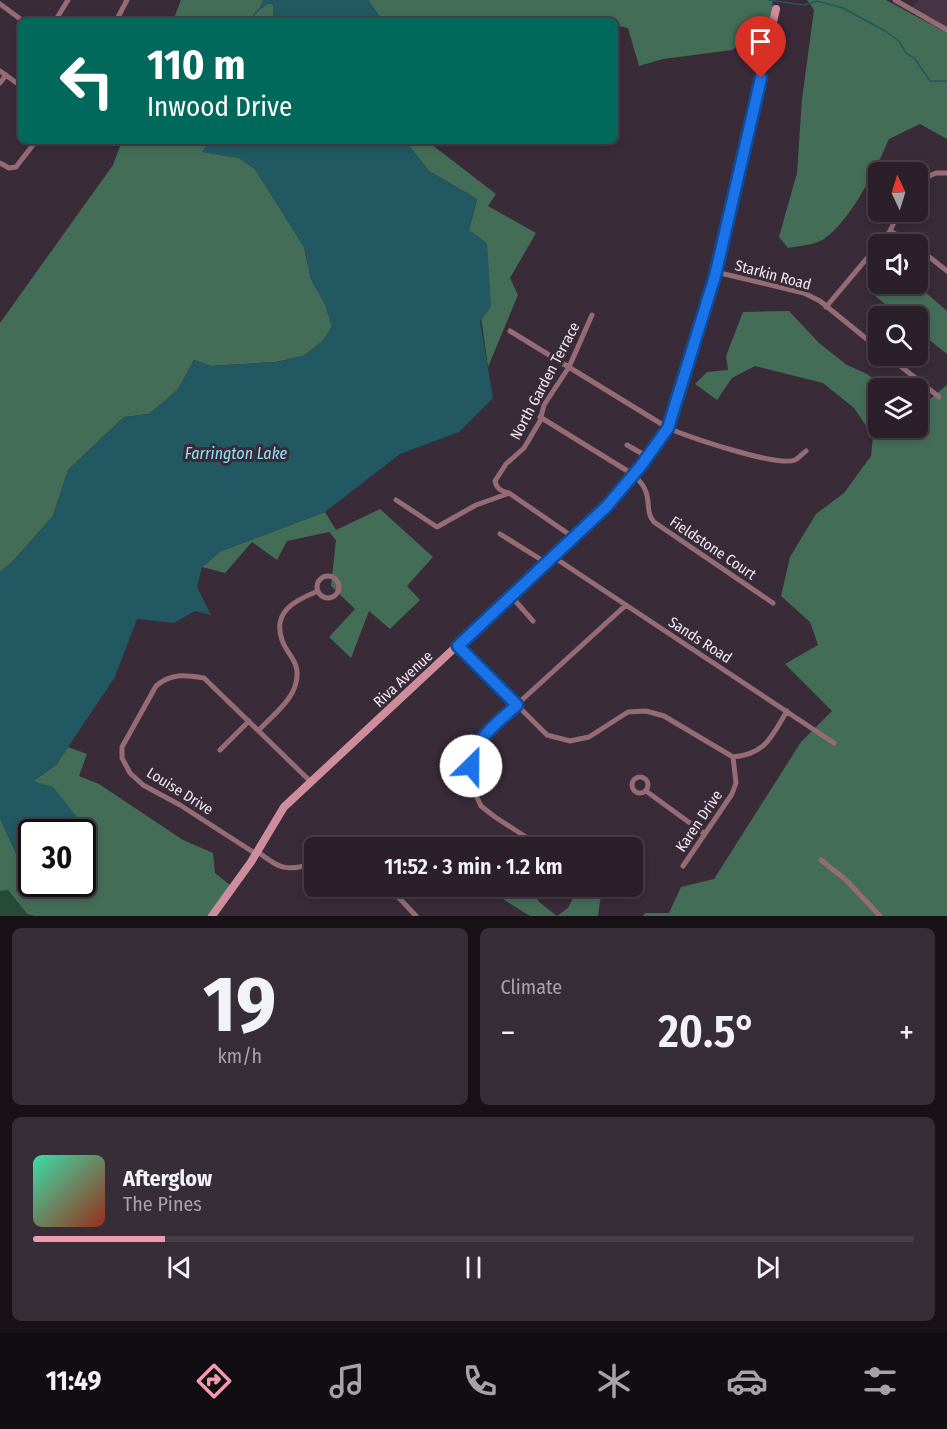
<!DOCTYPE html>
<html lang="en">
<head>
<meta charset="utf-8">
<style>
	:root { --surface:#2b202a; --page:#372d36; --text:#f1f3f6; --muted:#a6a3a8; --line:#473e47; --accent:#f29aaf }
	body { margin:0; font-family:"Fira Sans Condensed",sans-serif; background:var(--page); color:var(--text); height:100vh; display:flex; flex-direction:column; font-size:22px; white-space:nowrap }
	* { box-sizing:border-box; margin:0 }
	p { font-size:20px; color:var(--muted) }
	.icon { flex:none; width:33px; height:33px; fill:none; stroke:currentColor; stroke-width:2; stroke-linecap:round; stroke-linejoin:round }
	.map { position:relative; height:916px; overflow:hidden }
	.drawer { display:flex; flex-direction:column; gap:12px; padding:12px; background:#181217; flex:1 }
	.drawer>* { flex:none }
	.hud { position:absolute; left:18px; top:18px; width:600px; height:126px; border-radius:9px; box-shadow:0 3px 9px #0003,0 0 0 2px var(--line); background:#00695c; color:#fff; overflow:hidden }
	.needle { width:39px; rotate:356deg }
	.controls { position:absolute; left:868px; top:162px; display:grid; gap:12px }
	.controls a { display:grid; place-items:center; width:60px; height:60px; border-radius:9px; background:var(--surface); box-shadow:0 3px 9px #0003,0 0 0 2px var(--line); font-size:30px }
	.speed { position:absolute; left:18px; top:819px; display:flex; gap:12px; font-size:30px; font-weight:700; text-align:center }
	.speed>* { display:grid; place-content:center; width:78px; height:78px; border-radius:50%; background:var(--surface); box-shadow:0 3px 9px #0003,0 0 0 2px var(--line); line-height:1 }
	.speed .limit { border:3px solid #111; border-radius:9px; background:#fff; color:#111 }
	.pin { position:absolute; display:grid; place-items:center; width:51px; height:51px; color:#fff; margin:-62px -26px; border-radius:50% 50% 50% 0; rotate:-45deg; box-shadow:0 0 6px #0007 }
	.pin .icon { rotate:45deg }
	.me { position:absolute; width:66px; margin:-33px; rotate:23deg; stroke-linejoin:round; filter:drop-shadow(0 0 4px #0008) }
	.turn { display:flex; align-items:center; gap:21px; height:126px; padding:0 30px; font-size:27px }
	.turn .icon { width:78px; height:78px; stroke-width:2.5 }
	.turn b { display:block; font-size:42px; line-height:51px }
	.big { font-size:45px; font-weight:600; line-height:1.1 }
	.drawer .widget { flex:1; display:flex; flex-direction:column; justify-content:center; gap:9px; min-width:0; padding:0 21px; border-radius:9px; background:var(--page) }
	.drawer .dial { align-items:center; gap:0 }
	.dial b { font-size:78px; line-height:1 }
	.song { display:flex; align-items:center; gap:18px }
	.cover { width:72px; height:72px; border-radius:9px; background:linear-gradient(135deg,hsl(160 70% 55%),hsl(10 70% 35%)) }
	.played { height:6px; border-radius:3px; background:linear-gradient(90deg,var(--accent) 15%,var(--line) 15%) }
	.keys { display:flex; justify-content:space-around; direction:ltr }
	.heat { display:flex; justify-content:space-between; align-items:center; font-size:33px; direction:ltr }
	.drawer .tiles { flex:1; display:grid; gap:12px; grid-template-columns:1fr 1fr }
	.widget:last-child { grid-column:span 2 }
	.trip { position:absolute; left:304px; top:837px; width:339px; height:60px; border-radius:9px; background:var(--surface); box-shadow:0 3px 9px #0003,0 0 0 2px var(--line); font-weight:600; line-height:60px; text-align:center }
	.tabs { display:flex; height:96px; justify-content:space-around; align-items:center; background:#110d11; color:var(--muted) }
	.tabs .icon { width:42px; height:42px }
	.tabs .on { color:var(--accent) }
	.tabs b { font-size:27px; color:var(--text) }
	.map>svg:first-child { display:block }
	.built { fill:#463445 }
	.green { fill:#264938 }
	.forest { fill:#446d57 }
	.water { fill:#215861 }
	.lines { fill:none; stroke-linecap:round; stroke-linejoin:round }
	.stream { stroke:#215861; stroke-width:1.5 }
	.street { stroke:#956c75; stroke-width:5 }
	.secondary { stroke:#ce8d9c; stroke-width:8 }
	.route-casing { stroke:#114b97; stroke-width:15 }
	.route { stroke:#1a73e8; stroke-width:10 }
	.labels { text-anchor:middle; stroke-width:6; stroke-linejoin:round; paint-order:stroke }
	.street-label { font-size:15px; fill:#f2e8f1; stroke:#392b38 }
	.water-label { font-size:16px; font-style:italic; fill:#8be4f5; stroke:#392b38 }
</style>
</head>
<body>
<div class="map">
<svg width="947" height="916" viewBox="0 0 947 916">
	<rect width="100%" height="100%" fill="#392b38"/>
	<!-- built -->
	<path class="built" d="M 919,0 L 947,0 L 947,31 L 909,10 Z"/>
	<!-- green -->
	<path class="green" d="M 8,890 L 26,914 L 35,916 L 0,916 L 0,891 Z"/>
	<!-- forest -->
	<path class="forest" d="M 181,0 L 263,0 L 260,9 L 269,3 L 274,5 L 273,21 L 173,21 Z
		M 368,0 L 773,0 L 770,24 L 732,50 L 663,59 L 639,66 L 628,28 L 615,25 L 615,21 L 591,19 L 588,21 L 383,21 Z
		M 807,0 L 886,0 L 947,33 L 947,139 L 920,124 L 889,139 C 876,169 851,220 824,239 C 815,245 798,246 788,248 L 779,237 L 797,173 L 802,99 L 814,10 Z
		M 122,141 L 209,141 L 203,152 L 239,158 L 255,169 L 304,247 L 311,279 L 325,304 L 332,326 L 323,341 L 303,356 L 276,362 L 211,366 L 194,360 L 178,390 L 149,414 L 124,417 L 68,470 L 53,516 L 14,560 L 0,572 L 0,323 L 113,165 Z
		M 405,141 L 427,141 L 496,194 L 488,206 L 536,233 L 510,278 L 518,295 L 488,367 L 469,230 L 477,199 L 429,171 Z
		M 879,284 L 916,284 L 947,311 L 947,354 L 918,331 L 918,316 L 900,316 L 870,292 Z
		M 789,311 L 819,343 L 847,365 L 867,374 L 887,388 L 879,388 L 879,428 L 918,428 L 918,409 L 947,385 L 947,916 L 643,916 L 645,913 L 669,913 L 681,887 L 714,879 L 801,742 L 832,711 L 785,664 L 818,645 L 810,622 L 781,596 L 790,557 L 816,514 L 844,493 L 871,456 L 873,436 L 854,408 L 823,383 L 755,366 L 732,378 L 717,400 L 695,384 L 707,372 L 728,370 L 726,356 L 743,312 Z
		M 380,509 L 433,557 L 407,586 L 420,600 L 390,629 L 369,611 L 351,658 L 329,637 L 355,609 L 331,586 L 336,540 L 329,532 L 287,541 L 277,560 L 252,542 L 225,573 L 202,567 L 221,551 L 325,512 L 336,530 Z
		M 68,747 L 87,754 L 79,776 L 99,784 L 183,840 L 213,853 L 215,873 L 230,885 L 210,916 L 35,916 L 27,914 L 8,890 L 0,891 L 0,818 L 25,873 L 31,876 L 32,884 L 82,884 L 83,861 L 91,856 L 76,816 L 32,782 L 56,765 Z
		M 484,887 L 506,887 L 515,892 L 518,887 L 529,887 L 539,902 L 557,916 L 530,916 Z
		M 579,887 L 602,887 L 598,916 L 557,916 L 568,908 Z"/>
	<!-- water -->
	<path class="water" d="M 263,0 L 368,0 L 383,21 L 273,21 L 273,4 L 269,3 L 259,9 Z
		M 209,141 L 405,141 L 429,171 L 477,199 L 469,230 L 487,243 L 491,307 L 480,321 L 493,398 L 459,432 L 400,454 L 325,512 L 221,551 L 202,567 L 197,587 L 211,615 L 195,611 L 174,623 L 137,619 L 115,677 L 56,765 L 33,781 L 53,787 L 76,816 L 82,832 L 32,832 L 31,876 L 25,873 L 0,818 L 0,572 L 14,560 L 53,516 L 68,470 L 124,417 L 149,414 L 177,390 L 194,360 L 211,366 L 276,362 L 303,356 L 323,341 L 332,326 L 325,304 L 311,279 L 304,247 L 255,169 L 239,158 L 202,152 Z"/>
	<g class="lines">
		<!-- stream -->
		<path class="stream" d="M 768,0 L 804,5 L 817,1 L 843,8 L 885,31 L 899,41 L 906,53 L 915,59 L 930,81 L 947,81
			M 251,19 L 259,9"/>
		<!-- street -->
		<path class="street" d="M 895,0 L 947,30
			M 0,4 L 23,21
			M 55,21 L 68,0
			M 116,21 L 127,0
			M 0,71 L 21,86
			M 0,83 L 6,75
			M 0,163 L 9,168 L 16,167 L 36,141
			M 918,181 L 936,173 L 947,173
			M 890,231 L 913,244
			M 918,248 L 947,271
			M 716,272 L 804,293 L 820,301 L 879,349
			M 826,307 L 890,231 L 899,212
			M 510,331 L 668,428 C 689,437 776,467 795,460 C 799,458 803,453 806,451
			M 888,356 L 939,397
			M 540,417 L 634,475 C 639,480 644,485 646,492 C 650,503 646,513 654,522 L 773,603
			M 627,445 L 648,457
			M 396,500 L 437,527 L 476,505 L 507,494
			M 500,534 L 545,562
			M 573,537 L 509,493 C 502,492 496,488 495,481 L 506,464 L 524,448 L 540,421 L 544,405 L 569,367 L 592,315
			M 552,556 L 834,743
			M317 587a11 11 0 1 1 22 0a11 11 0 1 1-22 0Z
			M 511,596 L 533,621
			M 458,646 L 547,735 L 570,741 L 589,737 L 628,712 L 646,711 L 664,716 L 733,757
			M 259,730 C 271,717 292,701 296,683 C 301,661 288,657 282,640 C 272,611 296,600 318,591
			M 220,750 L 249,721
			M 733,757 C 766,754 771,737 787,711
			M632 785a8 8 0 1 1 16 0a8 8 0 1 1-16 0Z
			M 646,791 L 705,834
			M 543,848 L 495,817 L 481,806 L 473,789 L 471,778 L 472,755 L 490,729 L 626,605
			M 257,851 C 282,871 285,870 315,864
			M 256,854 L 180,805 L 143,785 L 130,773 L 122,758 L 122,747 L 156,686 C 171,673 185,675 204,678 L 311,782
			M 821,860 L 846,880 L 880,916
			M 683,866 L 732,794 L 736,783 L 733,757
			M 388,886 L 416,916"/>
		<!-- secondary -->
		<path class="secondary" d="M 212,916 L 251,862 L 284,807 L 607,506 L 640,467 L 668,428 L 672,418 L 715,276 L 776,9"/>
	</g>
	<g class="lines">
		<defs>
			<path id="route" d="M 471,766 C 473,740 499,721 517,705 L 458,646 L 607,506 L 640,467 L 668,428 L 715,276 L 761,78"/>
		</defs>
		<!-- route casing -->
		<use href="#route" class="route-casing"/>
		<!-- route -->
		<use href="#route" class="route"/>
	</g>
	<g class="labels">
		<!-- street labels -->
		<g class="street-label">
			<text transform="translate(773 275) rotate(15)" y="5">Starkin Road</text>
			<text transform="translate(545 381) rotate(-62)" y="5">North Garden Terrace</text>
			<text transform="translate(713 548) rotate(34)" y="5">Fieldstone Court</text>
			<text transform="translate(700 640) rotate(33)" y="5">Sands Road</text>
			<text transform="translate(403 679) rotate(-43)" y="5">Riva Avenue</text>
			<text transform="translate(180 791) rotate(32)" y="5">Louise Drive</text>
			<text transform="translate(699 821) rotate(-56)" y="5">Karen Drive</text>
		</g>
		<!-- water labels -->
		<g class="water-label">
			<text x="236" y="459">Farrington Lake</text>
		</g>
	</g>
</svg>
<div class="controls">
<a><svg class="needle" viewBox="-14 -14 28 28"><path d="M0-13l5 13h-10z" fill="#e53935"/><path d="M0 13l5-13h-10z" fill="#a6a3a8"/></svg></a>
<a><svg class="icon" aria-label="sound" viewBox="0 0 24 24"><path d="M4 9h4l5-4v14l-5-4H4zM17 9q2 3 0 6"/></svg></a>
<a><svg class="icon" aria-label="search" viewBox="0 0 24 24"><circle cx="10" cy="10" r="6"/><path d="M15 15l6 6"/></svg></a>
<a><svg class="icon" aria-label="layers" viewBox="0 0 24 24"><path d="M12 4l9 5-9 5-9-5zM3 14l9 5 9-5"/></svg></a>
</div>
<div class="speed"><div class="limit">30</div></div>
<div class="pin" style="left:761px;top:78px;background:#d93025"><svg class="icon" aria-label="arrive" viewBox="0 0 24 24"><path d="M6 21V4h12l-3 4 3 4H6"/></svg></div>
<svg class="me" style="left:471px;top:766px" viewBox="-20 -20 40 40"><circle r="19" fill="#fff"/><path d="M0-13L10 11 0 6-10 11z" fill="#1a73e8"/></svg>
<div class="trip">11:52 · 3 min · 1.2 km</div>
<div class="hud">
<div class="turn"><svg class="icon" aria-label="left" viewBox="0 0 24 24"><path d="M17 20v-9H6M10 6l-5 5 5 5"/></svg><div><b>110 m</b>Inwood Drive</div></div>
</div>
</div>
<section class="drawer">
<div class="tiles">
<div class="widget dial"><b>19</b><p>km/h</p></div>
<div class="widget"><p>Climate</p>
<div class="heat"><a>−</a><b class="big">20.5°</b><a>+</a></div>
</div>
<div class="widget">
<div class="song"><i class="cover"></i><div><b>Afterglow</b><p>The Pines</p></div></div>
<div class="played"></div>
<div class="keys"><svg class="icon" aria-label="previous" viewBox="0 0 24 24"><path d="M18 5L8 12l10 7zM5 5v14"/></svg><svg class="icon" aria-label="pause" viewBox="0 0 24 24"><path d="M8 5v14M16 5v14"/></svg><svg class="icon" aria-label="next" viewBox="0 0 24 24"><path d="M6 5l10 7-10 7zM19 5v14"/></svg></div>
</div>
</div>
</section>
<nav class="tabs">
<b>11:49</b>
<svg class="icon on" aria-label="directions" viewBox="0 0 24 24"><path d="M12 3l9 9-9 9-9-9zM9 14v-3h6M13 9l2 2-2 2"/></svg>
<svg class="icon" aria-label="music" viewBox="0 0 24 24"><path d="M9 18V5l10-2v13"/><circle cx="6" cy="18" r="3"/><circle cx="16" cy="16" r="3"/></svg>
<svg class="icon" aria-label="phone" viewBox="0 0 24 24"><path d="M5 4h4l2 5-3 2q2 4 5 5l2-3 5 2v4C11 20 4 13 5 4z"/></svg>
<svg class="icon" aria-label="climate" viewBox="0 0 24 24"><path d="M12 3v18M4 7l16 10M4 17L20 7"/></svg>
<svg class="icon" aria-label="car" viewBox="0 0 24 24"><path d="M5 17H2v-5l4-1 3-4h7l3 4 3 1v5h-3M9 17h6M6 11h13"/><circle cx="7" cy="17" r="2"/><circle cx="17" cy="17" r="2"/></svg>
<svg class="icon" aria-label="filters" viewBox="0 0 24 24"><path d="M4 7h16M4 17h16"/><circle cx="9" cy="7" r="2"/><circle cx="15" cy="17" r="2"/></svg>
</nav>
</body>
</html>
